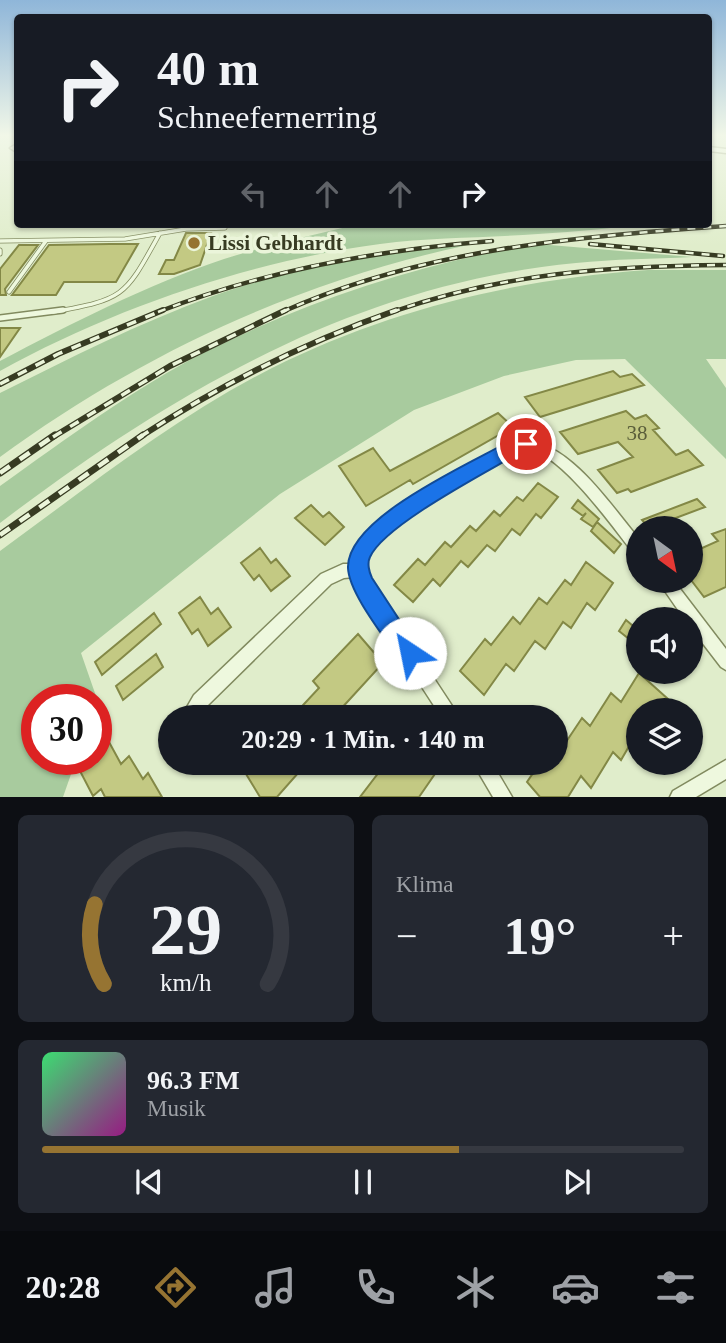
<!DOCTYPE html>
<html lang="de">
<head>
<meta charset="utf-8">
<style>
	:root { --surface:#171b24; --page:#242831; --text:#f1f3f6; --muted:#9ea1a6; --line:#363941; --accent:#967432 }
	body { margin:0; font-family:"Times New Roman",serif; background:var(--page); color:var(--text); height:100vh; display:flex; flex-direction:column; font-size:26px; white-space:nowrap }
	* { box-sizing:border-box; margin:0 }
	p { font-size:23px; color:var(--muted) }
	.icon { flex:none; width:38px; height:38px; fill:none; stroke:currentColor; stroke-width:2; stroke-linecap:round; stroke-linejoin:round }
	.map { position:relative; height:797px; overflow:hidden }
	.side { display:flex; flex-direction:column; gap:18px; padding:18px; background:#0d0f14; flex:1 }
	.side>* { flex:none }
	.guide { position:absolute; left:14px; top:14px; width:698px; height:214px; border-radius:7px; box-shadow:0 2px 5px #0004; background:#171b24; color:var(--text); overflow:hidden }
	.needle { width:46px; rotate:147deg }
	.controls { position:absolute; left:626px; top:516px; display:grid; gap:14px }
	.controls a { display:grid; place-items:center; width:77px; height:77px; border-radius:50%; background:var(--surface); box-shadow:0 2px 5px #0004; font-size:35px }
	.speed { position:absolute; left:21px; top:684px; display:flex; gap:14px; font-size:35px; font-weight:700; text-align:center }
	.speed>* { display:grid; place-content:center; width:91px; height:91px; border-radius:50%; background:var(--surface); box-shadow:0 2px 5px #0004; line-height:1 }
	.speed .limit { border:10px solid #d22; background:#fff; color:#111 }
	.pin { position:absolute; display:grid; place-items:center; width:60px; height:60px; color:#fff; margin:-30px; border:4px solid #fff; border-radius:50%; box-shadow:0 2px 7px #0007 }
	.me { position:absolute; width:77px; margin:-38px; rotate:326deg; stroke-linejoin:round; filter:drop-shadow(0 0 5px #0008) }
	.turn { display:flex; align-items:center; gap:24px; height:147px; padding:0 28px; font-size:32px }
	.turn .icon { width:91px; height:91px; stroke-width:2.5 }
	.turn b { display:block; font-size:49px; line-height:60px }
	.lanes { display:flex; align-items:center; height:66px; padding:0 28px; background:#0003; justify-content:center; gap:35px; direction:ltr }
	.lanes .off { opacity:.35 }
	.big { font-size:52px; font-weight:700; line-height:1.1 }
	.side .widget { flex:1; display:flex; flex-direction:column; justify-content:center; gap:10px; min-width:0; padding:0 24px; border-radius:10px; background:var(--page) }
	.side .dial { align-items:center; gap:0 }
	.dial svg { height:182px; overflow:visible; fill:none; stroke:var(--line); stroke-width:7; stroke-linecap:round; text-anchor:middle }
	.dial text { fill:var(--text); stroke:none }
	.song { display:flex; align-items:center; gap:21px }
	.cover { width:84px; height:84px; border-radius:10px; background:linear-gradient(135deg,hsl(140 70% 55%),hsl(310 70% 35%)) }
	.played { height:7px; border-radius:4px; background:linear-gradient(90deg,var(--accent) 65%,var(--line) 65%) }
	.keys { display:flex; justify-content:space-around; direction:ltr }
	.heat { display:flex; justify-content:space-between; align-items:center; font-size:38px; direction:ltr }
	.side .tiles { flex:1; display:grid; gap:18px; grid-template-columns:1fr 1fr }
	.widget:last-child { grid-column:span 2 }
	.trip { position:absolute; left:158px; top:705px; width:410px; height:70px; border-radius:35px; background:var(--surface); box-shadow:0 2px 5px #0004; font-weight:700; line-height:70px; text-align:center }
	.menu { display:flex; height:112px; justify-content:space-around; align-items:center; background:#090b0e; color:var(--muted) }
	.menu .icon { width:49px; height:49px }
	.menu .current { color:var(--accent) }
	.menu b { font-size:32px; color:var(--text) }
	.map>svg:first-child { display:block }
	.green { fill:#a8cb9e }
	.building { fill:#c3c983; stroke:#838846; stroke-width:2 }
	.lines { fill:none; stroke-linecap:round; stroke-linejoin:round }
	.service-far1-casing { stroke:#818a5f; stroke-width:5 }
	.service-casing { stroke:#818a5f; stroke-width:8 }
	.minor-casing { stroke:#818a5f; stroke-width:3 }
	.service-far1 { stroke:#eef8de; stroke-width:3.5 }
	.service { stroke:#eef8de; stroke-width:5 }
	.minor { fill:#eef8de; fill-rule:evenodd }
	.rail-far2-casing { stroke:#373b22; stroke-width:4.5 }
	.rail-far1-casing { stroke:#373b22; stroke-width:6 }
	.rail-casing { stroke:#373b22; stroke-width:7 }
	.rail-far2 { stroke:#ebf5da; stroke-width:2.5; stroke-dasharray:8; stroke-linecap:butt }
	.rail-far1 { stroke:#ebf5da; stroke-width:3.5; stroke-dasharray:10; stroke-linecap:butt }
	.rail { stroke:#ebf5da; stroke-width:4.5; stroke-dasharray:12; stroke-linecap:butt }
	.route { fill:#1a73e8; stroke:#114b97; stroke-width:2 }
	.poi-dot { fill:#967432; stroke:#ebf5da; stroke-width:2.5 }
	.labels { text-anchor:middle; stroke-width:7; stroke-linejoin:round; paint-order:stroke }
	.far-poi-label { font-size:21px; font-weight:bold; fill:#373b22; stroke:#ebf5da; text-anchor:start }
	.number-label { font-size:21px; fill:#5a5e3a }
</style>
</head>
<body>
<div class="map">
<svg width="726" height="797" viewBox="0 0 726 797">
	<rect width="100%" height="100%" fill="#e0edcb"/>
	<!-- green -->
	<path class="green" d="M 359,224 L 655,224 C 616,227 577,232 538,234 C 485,238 433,237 380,244 C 251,261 114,308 0,371 L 0,361 C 72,323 147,285 224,259 C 268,245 314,235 359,224 Z
		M 538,244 L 692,257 C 654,259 614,259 576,263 C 356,284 172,392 0,523 L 0,486 C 66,439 133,389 205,352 C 310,300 423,262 538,244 Z
		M 468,245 C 299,281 139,355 0,457 L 0,393 C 70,358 139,323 213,296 C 295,266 382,253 468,245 Z
		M 648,270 L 726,270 L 726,359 L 706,359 L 726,388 L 726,459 L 625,359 L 576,360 L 504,376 L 414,410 L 280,494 L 81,653 L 104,719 L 96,730 L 96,700 L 37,700 L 37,760 L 76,760 L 63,797 L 0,797 L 0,551 C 88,487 175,417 272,368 C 390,309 517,279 648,270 Z"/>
	<!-- building -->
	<path class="building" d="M 186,233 L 211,233 L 200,265 L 174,274 L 159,274 L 166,260 L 174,260 Z
		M 110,244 L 138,244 L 116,282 L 64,282 L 56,295 L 12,295 L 49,245 Z
		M 19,245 L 38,245 L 5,289 L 6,295 L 0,295 L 0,269 Z
		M 0,328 L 20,328 L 0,357 Z
		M 613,371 L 620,377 L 632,374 L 644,385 L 540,417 L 525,397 Z
		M 626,411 L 635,419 L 646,415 L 659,428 L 653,430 L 676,455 L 688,450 L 703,465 L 631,492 L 628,489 L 617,493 L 598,470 L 633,457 L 618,442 L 578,454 L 560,432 Z
		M 498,413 L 513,427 L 413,484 L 410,480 L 366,506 L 339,466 L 373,448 L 390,471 Z
		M 538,483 L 558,497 L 541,518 L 536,514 L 520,535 L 512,529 L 495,551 L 487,545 L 468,567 L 461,561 L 440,586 L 433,579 L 413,602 L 394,585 L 418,559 L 425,565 L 445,542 L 451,547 L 470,526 L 476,531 L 494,511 L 500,516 L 517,497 L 523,501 Z
		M 697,499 L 705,507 L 649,528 L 642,520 Z
		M 578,500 L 599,519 L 593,527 L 581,519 L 586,513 L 583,516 L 572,508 Z
		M 311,505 L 323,517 L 329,512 L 344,527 L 325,545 L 295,518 Z
		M 597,522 L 621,544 L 614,553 L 591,531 Z
		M 726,529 L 726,587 L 704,597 L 691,580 L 691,553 L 718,541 L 712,534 Z
		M 260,548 L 271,563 L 276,559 L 290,576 L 271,591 L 259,575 L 254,580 L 241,563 Z
		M 586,562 L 613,583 L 595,610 L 587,603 L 571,628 L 563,622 L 545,649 L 535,641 L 514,671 L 506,664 L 484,695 L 460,671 L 485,639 L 491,645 L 513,617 L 520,624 L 539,598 L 547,604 L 565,580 L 571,585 Z
		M 200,597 L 211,614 L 218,608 L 231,627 L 208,646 L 198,629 L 192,634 L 179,613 Z
		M 154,613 L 161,624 L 102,675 L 95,662 Z
		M 626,620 L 639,631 L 639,647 L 619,631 Z
		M 358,634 L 383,663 L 339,711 L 343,718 L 291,718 L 319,688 L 313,681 Z
		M 156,654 L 163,667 L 123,700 L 116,686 Z
		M 639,673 L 668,699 L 662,710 L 639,710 L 639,729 L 621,760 L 613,752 L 591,788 L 581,776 L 568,797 L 540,797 L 527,782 L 540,763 L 555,763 L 555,746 L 560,751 L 582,718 L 590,726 L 611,693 L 621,702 Z
		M 109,742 L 121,764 L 129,756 L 143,779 L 148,773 L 162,797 L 105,797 L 101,789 L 93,796 L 80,771 L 91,760 L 96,760 L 96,755 Z
		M 248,763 L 307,763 L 277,797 L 260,797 L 243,769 Z
		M 386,763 L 435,763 L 439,768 L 419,797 L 360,797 Z"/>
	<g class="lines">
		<defs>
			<path id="service-far1" d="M 0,241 L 125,239 L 186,229 L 225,228
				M 0,250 L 0,254
				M 9,292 L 46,241
				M 53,312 C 126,299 125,296 160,233"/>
			<path id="service" d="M 0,318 L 63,310"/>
			<path id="minor" d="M 18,143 L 18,153 L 10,148 Z
				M 709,147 L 726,149 L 726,153 L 709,151 Z
				M 527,441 C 571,444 612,507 639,539 L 639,555 L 634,554 C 613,527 566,461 534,451 C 530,449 523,450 518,451 C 509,454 499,461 490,466 C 461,482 377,526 366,557 C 364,563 366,571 368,578 L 460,718 L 442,718 L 359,590 L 354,577 L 344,578 L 331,584 L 206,707 L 198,718 L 184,718 L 183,714 L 194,695 L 321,574 L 343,564 L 352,564 L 355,549 L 364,536 L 380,521 L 401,506 L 449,477 L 510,444 Z
				M 658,581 L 674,581 L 726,649 L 726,670 L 721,667 L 691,628 L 691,620 L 685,620 Z
				M 726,760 L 726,779 L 696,797 L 670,797 L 673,791 Z
				M 473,763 L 492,763 L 512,797 L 493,797 Z"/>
		</defs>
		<!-- service-far1 casing -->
		<use href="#service-far1" class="service-far1-casing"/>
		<!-- service casing -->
		<use href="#service" class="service-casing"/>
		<!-- minor casing -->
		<use href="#minor" class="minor-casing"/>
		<!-- service-far1 -->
		<use href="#service-far1" class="service-far1"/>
		<!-- service -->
		<use href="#service" class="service"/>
		<!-- minor -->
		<use href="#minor" class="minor"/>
		<defs>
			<path id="rail-far2" d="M 590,244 L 723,256
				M 158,312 C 266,270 377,250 492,241
				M 282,312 C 423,249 574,237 726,226
				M 392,312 C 504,273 609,266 726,265"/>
			<path id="rail-far1" d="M 0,384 L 58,354 L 163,310
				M 53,437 L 170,366 L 286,310
				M 140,437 C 221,384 306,342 397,310"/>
			<path id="rail" d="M 0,473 L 55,435
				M 0,535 L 143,435"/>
		</defs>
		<!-- rail-far2 casing -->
		<use href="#rail-far2" class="rail-far2-casing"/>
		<!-- rail-far1 casing -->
		<use href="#rail-far1" class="rail-far1-casing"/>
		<!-- rail casing -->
		<use href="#rail" class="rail-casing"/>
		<!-- rail-far2 -->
		<use href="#rail-far2" class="rail-far2"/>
		<!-- rail-far1 -->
		<use href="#rail-far1" class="rail-far1"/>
		<!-- rail -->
		<use href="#rail" class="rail"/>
	</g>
	<!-- sky -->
	<linearGradient id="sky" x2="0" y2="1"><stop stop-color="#8fb6d9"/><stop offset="0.55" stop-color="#f1f7e8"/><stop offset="1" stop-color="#f1f7e8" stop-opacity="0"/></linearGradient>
	<rect width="726" height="246" fill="url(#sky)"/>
	<!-- route -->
	<path class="route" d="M 526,437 L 534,444 L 532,449 L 519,453 C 487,472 384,525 370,557 C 367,563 369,572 372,578 L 421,653 L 418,662 L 410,665 L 401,662 C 387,640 349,594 348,568 C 346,518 469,464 508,442 Z"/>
	<!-- markers -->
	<circle class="poi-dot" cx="194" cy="243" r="7"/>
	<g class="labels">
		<!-- far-poi labels -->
		<g class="far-poi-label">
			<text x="208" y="250">Lissi Gebhardt</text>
		</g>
		<!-- number labels -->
		<g class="number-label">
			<text x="637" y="440">38</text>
		</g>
	</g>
</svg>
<div class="controls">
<a><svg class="needle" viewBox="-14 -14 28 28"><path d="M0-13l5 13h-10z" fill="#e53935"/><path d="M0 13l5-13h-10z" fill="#9ea1a6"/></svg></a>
<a><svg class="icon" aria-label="sound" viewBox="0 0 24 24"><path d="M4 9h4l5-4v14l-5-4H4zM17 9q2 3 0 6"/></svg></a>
<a><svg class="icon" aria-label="layers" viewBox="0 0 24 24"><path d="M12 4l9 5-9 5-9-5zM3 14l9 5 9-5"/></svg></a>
</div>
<div class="speed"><div class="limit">30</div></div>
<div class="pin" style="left:526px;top:444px;background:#d93025"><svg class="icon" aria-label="arrive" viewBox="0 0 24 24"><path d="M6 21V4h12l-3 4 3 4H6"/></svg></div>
<svg class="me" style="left:410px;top:653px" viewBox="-20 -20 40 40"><circle r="19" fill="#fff"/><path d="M0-13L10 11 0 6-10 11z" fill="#1a73e8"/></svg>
<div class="trip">20:29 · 1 Min. · 140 m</div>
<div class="guide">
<div class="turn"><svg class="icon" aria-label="right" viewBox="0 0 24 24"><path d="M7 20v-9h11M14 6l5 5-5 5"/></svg><div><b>40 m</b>Schneefernerring</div></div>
<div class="lanes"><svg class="icon off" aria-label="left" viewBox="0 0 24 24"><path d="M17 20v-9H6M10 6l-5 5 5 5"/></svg><svg class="icon off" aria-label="ahead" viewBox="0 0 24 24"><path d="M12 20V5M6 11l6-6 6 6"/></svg><svg class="icon off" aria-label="ahead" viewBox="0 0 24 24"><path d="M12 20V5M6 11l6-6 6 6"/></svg><svg class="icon" aria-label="right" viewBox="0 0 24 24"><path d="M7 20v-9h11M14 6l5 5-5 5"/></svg></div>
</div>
</div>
<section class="side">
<div class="tiles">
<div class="widget dial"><svg viewBox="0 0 100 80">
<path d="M14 69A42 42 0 1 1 86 69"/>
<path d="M14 69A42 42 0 0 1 10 34" stroke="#967432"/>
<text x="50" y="56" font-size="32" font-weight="700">29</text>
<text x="50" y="72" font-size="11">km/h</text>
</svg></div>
<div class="widget"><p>Klima</p>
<div class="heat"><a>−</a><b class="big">19°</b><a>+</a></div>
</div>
<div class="widget">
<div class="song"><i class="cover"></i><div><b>96.3 FM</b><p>Musik</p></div></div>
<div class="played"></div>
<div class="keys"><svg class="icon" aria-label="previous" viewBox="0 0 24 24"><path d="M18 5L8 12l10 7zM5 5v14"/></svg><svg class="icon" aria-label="pause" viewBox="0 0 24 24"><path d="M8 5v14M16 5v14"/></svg><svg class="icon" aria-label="next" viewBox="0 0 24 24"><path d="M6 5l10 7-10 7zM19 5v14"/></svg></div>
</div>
</div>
</section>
<nav class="menu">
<b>20:28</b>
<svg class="icon current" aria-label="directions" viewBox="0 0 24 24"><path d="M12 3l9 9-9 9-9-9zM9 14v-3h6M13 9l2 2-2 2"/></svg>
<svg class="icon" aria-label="music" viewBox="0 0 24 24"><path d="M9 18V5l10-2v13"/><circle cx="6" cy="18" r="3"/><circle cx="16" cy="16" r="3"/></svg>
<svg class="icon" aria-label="phone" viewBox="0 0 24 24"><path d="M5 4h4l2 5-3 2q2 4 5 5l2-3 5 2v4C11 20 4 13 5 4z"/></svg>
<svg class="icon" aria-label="climate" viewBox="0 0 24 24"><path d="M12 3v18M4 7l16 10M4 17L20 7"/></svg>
<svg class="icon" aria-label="car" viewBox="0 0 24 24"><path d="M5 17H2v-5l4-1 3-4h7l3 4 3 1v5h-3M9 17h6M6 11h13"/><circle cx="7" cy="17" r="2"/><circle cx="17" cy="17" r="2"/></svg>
<svg class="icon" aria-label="filters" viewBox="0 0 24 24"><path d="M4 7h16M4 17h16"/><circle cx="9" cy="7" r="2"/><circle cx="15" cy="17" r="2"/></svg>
</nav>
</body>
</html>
